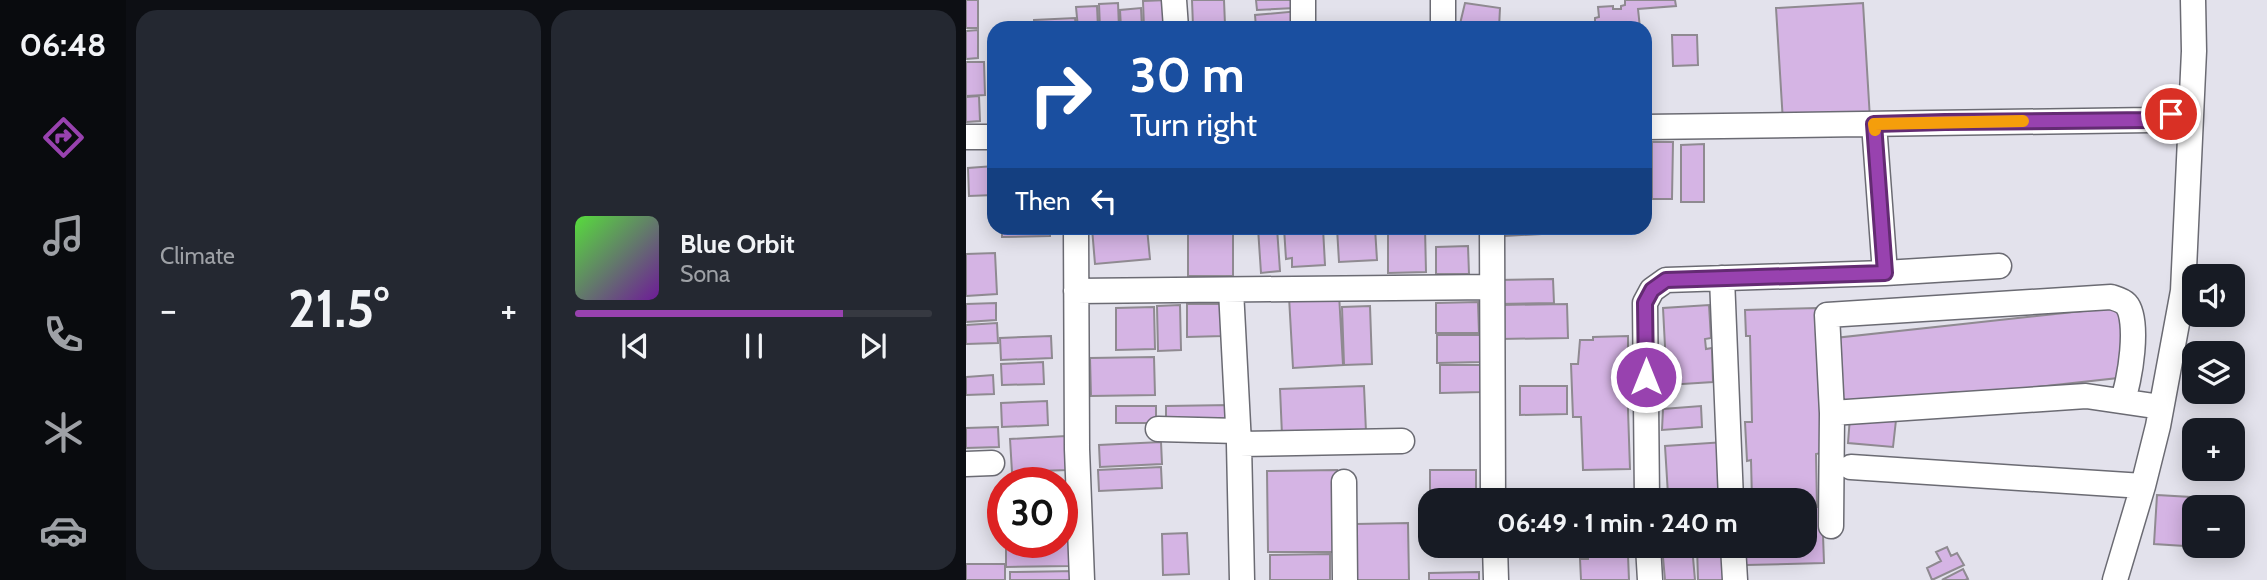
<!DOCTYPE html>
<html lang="en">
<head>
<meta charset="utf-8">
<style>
	:root { --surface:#171b24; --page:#242831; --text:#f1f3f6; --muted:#9ea1a6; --line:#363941; --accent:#9842af }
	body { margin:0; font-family:Cabin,sans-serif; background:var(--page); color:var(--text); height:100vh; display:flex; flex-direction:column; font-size:26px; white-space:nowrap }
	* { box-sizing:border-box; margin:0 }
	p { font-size:23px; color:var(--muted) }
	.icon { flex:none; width:38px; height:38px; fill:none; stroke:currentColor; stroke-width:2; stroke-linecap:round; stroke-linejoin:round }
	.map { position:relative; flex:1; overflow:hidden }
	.sheet { display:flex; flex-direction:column; gap:10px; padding:10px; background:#0d0f14; width:840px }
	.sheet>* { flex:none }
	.hud { position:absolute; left:21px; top:21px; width:665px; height:214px; border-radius:21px; box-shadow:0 4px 18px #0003; background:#1a4fa0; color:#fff; overflow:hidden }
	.tools { position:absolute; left:1216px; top:264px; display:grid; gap:14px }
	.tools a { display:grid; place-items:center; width:63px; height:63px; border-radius:14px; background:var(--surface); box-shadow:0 4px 18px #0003; font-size:35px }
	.speed { position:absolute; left:21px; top:467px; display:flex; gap:14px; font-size:35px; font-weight:700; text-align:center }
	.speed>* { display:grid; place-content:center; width:91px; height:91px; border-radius:50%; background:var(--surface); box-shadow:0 4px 18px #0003; line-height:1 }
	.speed .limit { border:10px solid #d22; background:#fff; color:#111 }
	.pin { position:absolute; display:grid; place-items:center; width:60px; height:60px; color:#fff; margin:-30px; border:4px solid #fff; border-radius:50%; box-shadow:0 2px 7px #0007 }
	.me { position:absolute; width:77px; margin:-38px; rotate:0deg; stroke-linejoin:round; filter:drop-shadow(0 0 5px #0008) }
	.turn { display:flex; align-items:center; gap:24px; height:147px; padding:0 28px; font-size:32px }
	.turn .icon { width:91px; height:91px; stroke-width:2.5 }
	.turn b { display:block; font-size:49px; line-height:60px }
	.then { display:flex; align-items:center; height:66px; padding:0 28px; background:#0003; gap:14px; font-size:26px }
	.big { font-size:52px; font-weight:700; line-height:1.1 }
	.sheet .tile { flex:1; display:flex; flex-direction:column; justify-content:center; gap:10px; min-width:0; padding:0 24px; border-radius:21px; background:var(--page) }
	.song { display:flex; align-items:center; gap:21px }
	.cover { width:84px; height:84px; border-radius:10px; background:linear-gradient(135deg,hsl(110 70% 55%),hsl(280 70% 35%)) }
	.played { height:7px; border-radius:4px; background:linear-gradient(90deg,var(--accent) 75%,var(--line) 75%) }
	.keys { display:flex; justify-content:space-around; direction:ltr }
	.heat { display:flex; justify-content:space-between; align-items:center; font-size:38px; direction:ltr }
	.sheet .tiles { flex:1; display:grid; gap:10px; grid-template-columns:repeat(2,1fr) }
	.trip { position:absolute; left:452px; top:488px; width:399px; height:70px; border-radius:21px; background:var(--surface); box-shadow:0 4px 18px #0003; font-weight:700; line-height:70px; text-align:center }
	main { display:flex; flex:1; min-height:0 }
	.dock { display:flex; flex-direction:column; width:126px; justify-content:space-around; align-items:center; background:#090b0e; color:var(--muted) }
	.dock .icon { width:49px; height:49px }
	.dock .active { color:var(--accent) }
	.dock b { font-size:32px; color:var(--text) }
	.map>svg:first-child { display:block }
	.building { fill:#d5b4e4; stroke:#8f8a91; stroke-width:2 }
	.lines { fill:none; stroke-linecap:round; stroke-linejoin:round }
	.minor-casing { stroke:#6b6b73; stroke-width:27 }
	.minor { stroke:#fff; stroke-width:24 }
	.route-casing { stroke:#632b72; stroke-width:18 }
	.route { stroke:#9842af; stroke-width:12 }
	.slow { stroke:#f59e0b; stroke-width:12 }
</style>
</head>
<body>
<main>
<nav class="dock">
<b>06:48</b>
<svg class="icon active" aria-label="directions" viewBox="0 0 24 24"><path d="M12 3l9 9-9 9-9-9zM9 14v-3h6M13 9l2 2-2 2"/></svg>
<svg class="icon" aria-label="music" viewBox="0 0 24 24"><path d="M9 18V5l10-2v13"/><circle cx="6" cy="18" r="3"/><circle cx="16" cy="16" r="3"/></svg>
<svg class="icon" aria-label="phone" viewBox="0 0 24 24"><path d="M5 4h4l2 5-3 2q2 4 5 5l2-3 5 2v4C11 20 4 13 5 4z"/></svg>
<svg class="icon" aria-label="climate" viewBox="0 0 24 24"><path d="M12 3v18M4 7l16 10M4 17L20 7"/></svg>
<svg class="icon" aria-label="car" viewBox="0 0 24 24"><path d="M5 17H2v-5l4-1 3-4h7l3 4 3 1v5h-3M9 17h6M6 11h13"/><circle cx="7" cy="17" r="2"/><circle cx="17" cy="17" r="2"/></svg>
</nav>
<section class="sheet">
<div class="tiles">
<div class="tile"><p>Climate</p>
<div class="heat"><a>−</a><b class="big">21.5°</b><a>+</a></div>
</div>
<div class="tile">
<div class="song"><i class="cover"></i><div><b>Blue Orbit</b><p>Sona</p></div></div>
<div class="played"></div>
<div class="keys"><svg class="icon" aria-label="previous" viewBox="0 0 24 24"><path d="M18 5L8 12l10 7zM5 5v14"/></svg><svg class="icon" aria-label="pause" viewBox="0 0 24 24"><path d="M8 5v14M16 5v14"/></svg><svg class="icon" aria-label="next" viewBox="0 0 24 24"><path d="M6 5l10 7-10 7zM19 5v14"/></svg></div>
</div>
</div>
</section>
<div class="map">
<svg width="1301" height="580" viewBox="0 0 1301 580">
	<rect width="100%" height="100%" fill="#e3e2ec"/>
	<!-- building -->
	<path class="building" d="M 0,0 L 12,0 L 12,28 L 0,28 Z
		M 202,0 L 203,28 L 178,28 L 177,1 Z
		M 226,0 L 258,0 L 259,25 L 227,26 Z
		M 290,0 L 328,0 L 329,8 L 291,10 Z
		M 659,0 L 709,0 L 710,6 L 672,9 L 674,28 L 629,28 L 629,18 L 633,17 L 632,7 L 647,6 L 647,9 L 655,9 L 655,6 L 659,5 Z
		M 152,3 L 153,28 L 134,28 L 133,4 Z
		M 499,3 L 534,8 L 533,28 L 493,28 Z
		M 897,3 L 904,119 L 817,122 L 810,8 Z
		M 131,6 L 132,28 L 112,28 L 110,7 Z
		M 175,8 L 176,28 L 155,28 L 154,10 Z
		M 333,11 L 334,28 L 290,28 L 289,15 Z
		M 109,18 L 110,28 L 68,28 L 68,20 Z
		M 12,30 L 12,58 L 0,59 L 0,31 Z
		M 706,35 L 731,35 L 732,65 L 707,66 Z
		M 0,62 L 18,62 L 19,95 L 0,96 Z
		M 13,96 L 14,121 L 0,122 L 0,97 Z
		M 686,142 L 707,142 L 706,199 L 686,199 Z
		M 738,144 L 738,202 L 715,202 L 715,145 Z
		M 28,166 L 28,195 L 3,196 L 2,168 Z
		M 36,228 L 84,228 L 84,236 L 36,237 Z
		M 126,228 L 181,228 L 184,259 L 129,264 Z
		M 222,228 L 267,228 L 267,276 L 222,276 Z
		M 292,228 L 311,228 L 314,271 L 295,273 Z
		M 318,228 L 357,228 L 359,265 L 326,267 L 326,258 L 320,259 Z
		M 371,228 L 409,228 L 411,260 L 373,262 Z
		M 422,228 L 459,228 L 460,272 L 422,273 Z
		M 461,228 L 506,228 L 506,232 L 461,233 Z
		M 538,228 L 593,228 L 593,233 L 539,236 Z
		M 502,246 L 503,274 L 470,274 L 470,247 Z
		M 29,253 L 31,294 L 0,296 L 0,254 Z
		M 587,279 L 588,303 L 532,304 L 531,280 Z
		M 373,294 L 377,365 L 327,368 L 323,297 Z
		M 512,302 L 513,333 L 470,333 L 470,303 Z
		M 30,303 L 30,320 L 0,322 L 0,304 Z
		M 221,304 L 257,304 L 257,336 L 221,337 Z
		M 601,304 L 602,338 L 534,339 L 534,305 Z
		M 214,305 L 215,350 L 192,351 L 191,306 Z
		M 743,305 L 745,338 L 739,339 L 740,349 L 746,348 L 747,382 L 701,385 L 697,308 Z
		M 404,306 L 406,364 L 378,365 L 376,307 Z
		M 188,307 L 189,349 L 150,350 L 150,308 Z
		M 1154,307 L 1161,377 L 1015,393 L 991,394 L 990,392 L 877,404 L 869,338 Z
		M 851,308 L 855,453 L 850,454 L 851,507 L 856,507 L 858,563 L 780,565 L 780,549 L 787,549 L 787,546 L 838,546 L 838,500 L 786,500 L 785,460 L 781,461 L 779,422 L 786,422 L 784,336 L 780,336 L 779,310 Z
		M 31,323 L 32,343 L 0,344 L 0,325 Z
		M 471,335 L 515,335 L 515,362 L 471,363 Z
		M 85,336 L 86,358 L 35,360 L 34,338 Z
		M 662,336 L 662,351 L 660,351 L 664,469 L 617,470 L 615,417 L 607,417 L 605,364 L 612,364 L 614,340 L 627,340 L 627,337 Z
		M 188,357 L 189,395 L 125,396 L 124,358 Z
		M 77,362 L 78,384 L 36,385 L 35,364 Z
		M 474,365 L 516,365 L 516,392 L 474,393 Z
		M 27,375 L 28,394 L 0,395 L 0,377 Z
		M 398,386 L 400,432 L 316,435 L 314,389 Z
		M 554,386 L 601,386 L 601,414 L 554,415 Z
		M 81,401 L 82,425 L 36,427 L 35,403 Z
		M 264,405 L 264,426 L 200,427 L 200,406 Z
		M 150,406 L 190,406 L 190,423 L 150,423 Z
		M 735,406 L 736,427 L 696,430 L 697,409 Z
		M 884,417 L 930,420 L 927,447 L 882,443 Z
		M 32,427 L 33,447 L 0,448 L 0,428 Z
		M 100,436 L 101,470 L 46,472 L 44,439 Z
		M 195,442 L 196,464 L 134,467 L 133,445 Z
		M 759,442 L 762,491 L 702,495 L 699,446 Z
		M 195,467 L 196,488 L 133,491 L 132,470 Z
		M 371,470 L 371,552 L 302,552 L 301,471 Z
		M 464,470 L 510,470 L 510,496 L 464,495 Z
		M 1191,495 L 1225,497 L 1223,526 L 1228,526 L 1228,546 L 1235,547 L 1188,544 Z
		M 442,523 L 443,580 L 391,580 L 390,524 Z
		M 221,533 L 223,574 L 197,575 L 196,534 Z
		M 96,539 L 103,539 L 103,566 L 40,567 L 40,542 L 96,542 Z
		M 467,546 L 513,546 L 513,551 L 467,553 Z
		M 653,546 L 653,554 L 662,555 L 663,580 L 615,580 L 614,559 L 622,559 L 622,547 Z
		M 696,546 L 726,546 L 729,580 L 699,580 Z
		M 731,546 L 757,546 L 758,580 L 732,580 Z
		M 981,547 L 985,556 L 991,553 L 998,565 L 966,580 L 961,568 L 975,561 L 970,552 Z
		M 364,554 L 364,580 L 304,580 L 304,555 Z
		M 0,564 L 39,564 L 39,580 L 0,580 Z
		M 997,569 L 1002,579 L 999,580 L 976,580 Z
		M 111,571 L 111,580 L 44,580 L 44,572 Z
		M 513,572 L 513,580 L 463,580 L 463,573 Z"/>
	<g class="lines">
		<defs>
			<path id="minor" d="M 208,0 L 210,28
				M 337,0 L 337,28
				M 477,24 L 477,0
				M 908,124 L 919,273
				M 679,127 L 1185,120 L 1225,107
				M 0,137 L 28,137
				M 110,228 L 111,449 L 116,580
				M 526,228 L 527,500
				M 756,278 L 765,500
				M 265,290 L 273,444 L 276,580
				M 110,291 L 526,287
				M 866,413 L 1120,396 L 1195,407
				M 192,429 L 272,431
				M 273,444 L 436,441
				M 0,464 L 26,463
				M 885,467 L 1177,486
				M 378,482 L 379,580
				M 681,500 L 679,303 L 686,290 L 700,280 L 919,273 L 1033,266
				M 865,526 L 866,413 L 861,315 L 1145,297 C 1151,299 1156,300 1160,304 C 1174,319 1164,383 1156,401
				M 529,546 L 530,580
				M 682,546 L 684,580
				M 767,546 L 769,580
				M 1149,580 L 1177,486 L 1192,426 L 1217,291 L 1228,51 L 1227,0"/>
		</defs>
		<!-- minor casing -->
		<use href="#minor" class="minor-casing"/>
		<!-- minor -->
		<use href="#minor" class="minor"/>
	</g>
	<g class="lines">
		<defs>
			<path id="route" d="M 680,377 L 679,303 L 686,290 L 700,280 L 919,273 L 908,124 L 979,122 L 1185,120 L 1205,114"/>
		</defs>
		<!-- route casing -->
		<use href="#route" class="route-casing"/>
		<!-- route -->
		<use href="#route" class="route"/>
		<!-- slow -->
		<path class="slow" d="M 909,130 L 908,124 L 1057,121"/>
	</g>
</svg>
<div class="tools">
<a><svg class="icon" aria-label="sound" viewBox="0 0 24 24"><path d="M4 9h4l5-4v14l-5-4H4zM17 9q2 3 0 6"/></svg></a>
<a><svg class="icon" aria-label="layers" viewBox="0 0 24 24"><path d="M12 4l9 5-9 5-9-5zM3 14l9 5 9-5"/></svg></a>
<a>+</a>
<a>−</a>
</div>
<div class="speed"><div class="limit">30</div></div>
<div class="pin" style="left:1205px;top:114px;background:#d93025"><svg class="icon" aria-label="arrive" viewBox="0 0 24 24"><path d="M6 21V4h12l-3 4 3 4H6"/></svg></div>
<svg class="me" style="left:680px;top:377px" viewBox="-20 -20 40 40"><circle r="17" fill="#9842af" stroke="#fff" stroke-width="3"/><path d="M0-11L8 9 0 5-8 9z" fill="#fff"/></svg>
<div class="trip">06:49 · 1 min · 240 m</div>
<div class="hud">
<div class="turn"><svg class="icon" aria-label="right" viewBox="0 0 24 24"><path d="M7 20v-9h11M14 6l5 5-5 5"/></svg><div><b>30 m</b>Turn right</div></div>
<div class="then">Then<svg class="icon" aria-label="left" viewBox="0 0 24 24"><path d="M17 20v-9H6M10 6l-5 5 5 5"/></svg></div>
</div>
</div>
</main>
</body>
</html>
